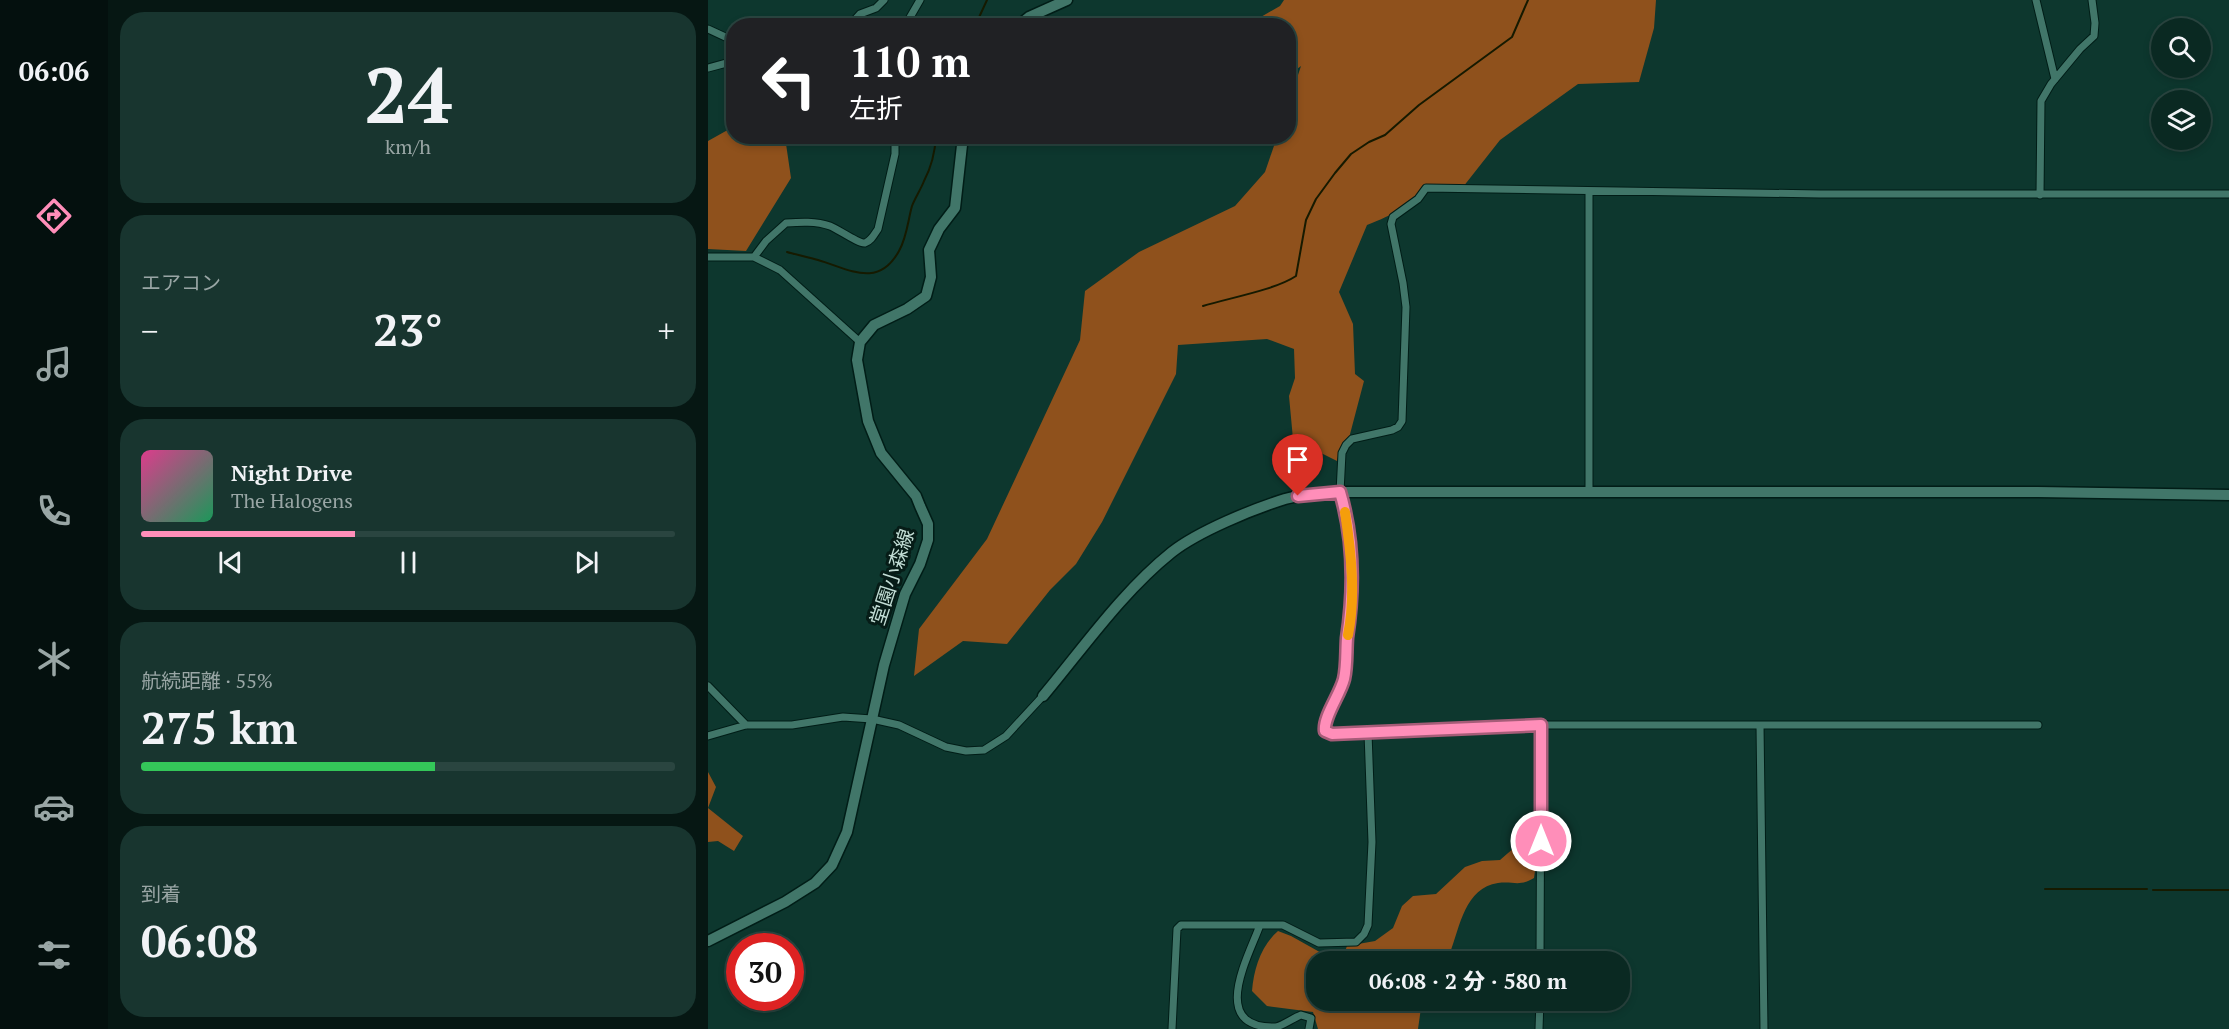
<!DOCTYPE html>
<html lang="ja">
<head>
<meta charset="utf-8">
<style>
	:root { --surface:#0a2922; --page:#18352f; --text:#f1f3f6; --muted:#99a6a5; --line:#2a4540; --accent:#ff8eb9 }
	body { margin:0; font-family:"PT Serif","Noto Sans JP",serif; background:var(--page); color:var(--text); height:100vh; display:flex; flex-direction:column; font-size:22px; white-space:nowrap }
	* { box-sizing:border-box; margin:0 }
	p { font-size:20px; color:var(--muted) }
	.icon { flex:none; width:33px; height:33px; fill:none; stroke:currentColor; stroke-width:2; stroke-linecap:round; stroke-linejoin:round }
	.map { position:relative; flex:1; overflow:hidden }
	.details { display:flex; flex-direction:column; gap:12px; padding:12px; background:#061713; width:600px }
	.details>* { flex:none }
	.top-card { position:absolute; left:18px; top:18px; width:570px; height:126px; border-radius:24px; box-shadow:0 3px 9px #0003,0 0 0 2px var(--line); background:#202124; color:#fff; overflow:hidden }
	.tools { position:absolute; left:1443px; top:18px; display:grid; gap:12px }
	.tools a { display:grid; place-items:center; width:60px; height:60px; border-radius:50%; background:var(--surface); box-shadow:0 3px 9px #0003,0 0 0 2px var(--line); font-size:30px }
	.speed { position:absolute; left:18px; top:933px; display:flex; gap:12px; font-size:30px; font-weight:700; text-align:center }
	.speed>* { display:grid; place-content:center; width:78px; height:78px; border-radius:50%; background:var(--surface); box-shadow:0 3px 9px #0003,0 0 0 2px var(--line); line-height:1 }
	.speed .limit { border:9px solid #d22; background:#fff; color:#111 }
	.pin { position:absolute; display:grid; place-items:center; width:51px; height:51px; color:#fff; margin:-62px -26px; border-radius:50% 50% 50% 0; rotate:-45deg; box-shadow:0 0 6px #0007 }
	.pin .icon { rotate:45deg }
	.me { position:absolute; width:66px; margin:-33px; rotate:0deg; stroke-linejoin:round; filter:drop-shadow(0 0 4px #0008) }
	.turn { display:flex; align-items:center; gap:21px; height:126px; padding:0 24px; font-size:27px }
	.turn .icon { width:78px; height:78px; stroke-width:2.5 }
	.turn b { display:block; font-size:42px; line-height:51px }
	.big { font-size:45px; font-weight:800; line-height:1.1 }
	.details .widget { flex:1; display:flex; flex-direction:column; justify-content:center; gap:9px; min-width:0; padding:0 21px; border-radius:24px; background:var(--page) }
	.details .dial { align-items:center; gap:0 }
	.dial b { font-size:78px; line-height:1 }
	.song { display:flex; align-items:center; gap:18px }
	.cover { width:72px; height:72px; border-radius:9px; background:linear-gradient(135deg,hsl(330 70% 55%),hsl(150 70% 35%)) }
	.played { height:6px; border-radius:3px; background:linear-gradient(90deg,var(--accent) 40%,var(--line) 40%) }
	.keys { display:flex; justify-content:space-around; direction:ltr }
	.heat { display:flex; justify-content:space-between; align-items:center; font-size:33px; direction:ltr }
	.charge { height:9px; border-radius:4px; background:linear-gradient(90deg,#34c759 55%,var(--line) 0) }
	.trip { position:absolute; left:598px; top:951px; width:324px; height:60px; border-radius:24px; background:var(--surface); box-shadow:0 3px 9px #0003,0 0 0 2px var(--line); font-weight:800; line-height:60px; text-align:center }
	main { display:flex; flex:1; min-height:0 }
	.tabs { display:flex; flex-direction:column; width:108px; justify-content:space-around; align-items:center; background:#04100e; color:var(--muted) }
	.tabs .icon { width:42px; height:42px }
	.tabs .active { color:var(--accent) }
	.tabs b { font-size:27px; color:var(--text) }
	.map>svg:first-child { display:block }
	.forest { fill:#8f511c }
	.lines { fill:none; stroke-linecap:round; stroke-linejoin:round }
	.stream { stroke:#161a00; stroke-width:2 }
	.street-casing { stroke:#011d17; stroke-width:9 }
	.secondary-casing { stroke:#011d17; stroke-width:13 }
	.street { stroke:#417669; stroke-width:7 }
	.secondary { stroke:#417669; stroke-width:10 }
	.route-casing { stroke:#a65c78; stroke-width:15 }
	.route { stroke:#ff8eb9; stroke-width:10 }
	.slow { stroke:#f59e0b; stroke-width:10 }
	.labels { text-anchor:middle; stroke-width:6; stroke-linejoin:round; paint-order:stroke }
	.street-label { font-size:20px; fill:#c2ddd5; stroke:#061c17 }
</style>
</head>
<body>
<main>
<nav class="tabs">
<b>06:06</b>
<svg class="icon active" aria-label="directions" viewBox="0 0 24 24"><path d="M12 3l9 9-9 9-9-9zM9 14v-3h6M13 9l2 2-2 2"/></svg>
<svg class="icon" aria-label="music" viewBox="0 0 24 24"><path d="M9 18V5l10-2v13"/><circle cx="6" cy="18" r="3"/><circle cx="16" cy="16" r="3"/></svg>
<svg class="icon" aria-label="phone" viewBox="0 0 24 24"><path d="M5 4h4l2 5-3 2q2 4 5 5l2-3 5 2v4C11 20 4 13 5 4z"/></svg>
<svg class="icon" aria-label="climate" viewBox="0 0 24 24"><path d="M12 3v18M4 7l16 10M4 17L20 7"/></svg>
<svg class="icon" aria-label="car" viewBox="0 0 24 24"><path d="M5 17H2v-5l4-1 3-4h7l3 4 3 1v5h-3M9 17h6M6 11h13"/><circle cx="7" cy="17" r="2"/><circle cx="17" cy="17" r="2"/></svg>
<svg class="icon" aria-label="filters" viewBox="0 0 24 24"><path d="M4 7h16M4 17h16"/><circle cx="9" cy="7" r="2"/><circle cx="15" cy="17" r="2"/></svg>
</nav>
<section class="details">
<div class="widget dial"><b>24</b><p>km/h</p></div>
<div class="widget"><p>エアコン</p>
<div class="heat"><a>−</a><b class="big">23°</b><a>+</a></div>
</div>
<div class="widget">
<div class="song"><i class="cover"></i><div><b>Night Drive</b><p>The Halogens</p></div></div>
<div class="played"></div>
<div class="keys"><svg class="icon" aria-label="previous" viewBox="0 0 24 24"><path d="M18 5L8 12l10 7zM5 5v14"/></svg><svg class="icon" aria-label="pause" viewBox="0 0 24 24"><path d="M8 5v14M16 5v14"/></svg><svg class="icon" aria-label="next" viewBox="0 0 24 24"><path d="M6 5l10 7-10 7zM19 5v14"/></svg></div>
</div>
<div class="widget"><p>航続距離 · 55%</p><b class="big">275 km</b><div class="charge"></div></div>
<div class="widget"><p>到着</p><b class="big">06:08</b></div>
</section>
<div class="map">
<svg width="1521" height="1029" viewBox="0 0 1521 1029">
	<rect width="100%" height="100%" fill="#0d372e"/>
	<!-- forest -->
	<path class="forest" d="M 576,0 L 948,0 L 946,28 L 931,82 L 870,84 L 792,140 L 755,187 L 718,185 C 698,208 687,214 659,225 L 631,292 L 645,324 L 647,374 L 656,381 L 641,438 L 632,450 L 629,461 L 585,439 L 581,396 L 587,378 L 586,349 L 559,339 L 470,345 L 468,374 L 394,522 L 368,564 L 342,590 L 299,644 L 255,641 L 206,676 L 211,629 L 279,539 L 372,340 L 377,291 L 431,252 L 527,206 L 557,172 L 569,137 L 580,136 L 581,102 L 593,66 L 581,75 L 580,26 L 539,25 L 572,6 Z
		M 25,127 L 26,136 L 77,137 L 83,178 L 38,251 L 0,249 L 0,141 Z
		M 0,772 L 8,787 L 0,808 L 35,836 L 26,851 L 10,841 L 0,842 Z
		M 819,846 L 829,857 L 826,878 C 811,887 806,881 790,883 C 757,888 752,926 742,953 L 741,961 L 645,961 L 636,954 L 639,946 L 667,941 L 685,928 L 694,906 L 705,896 L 728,894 L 757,867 L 774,861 L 792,860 L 807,847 Z
		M 570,931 L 583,936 L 617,955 L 616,961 L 609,962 L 609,1000 L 652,1003 L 653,1000 L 714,1001 L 710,1029 L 610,1029 L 605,1012 L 559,1006 L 544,991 C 546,968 553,946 570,931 Z"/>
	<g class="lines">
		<!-- stream -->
		<path class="stream" d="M 267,26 L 279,0
			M 79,252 C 89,255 100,257 110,260 C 141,269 170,289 191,251 C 199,237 200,220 204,206 C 207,198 213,189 216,181 C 224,166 227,153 228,136
			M 495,306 C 521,298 567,290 588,276 L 598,220 L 608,199 L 627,173 L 643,154 L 661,142 L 677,135 L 711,105 L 804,37 L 820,0
			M 1337,889 L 1439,889
			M 1445,890 L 1521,890"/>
		<defs>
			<path id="street" d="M 1328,0 L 1347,79
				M 141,26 L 152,14 L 168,8 L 176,0
				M 197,26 L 212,0
				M 0,29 L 26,41
				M 0,68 L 26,61
				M 881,192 L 881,493
				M 1332,195 L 1333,101 L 1343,84 L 1372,49 L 1386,36 L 1387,23 L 1384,0
				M 0,257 L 46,257 L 72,270 L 152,342
				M 46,257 L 58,241 L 78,223 C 92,222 108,221 122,226 C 130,229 151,244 157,243 C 163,241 166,235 170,229 L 187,154 L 187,136
				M 0,686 L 38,725
				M 1052,725 L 1056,1029
				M 1330,725 L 833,725 L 624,734 L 617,731 L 616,725 L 630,696 L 636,678 L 644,587 L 641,537 L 632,492 L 634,453 L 638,445 L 644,439 L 684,430 L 690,427 L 694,421 L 698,307 L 695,283 L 683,224 L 685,217 L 710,199 L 718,188 L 1112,194 L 1521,194
				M 0,736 L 38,725 L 84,725 L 135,717 L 164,719 L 191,725 L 238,747 L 258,751 L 276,750 L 298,736 L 335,696
				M 552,925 C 541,956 499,1029 568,1027 C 576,1025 585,1018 593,1015 L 603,1018 L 601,1029
				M 832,962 L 833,725
				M 464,1029 L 469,929 L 473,925 L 575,925 L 611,943 L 648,942 L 656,934 L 660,925 L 664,842 L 660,733
				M 831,1029 L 832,1000"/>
			<path id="secondary" d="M 310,26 L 321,17 L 359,0
				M 335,696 C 376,647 414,592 464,552 C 491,531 545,509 577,499 C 595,494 613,493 632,492 L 1330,492 L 1521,495
				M 0,941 L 77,902 L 107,883 L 124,865 L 139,832 L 176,665 L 197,594 L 212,564 L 220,540 L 220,524 L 212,506 L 208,496 L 173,453 L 160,421 L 149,360 L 152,342 L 166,325 L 199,309 L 218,296 L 223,277 L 221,250 L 231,229 L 247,208 L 255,136"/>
		</defs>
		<!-- street casing -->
		<use href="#street" class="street-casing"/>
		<!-- secondary casing -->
		<use href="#secondary" class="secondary-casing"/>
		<!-- street -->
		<use href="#street" class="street"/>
		<!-- secondary -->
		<use href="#secondary" class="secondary"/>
	</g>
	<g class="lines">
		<defs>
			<path id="route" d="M 590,496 L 632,492 C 646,539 646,591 639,638 C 638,652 639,666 636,679 C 632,695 615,717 617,731 L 624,734 L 833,725 L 833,841"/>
		</defs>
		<!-- route casing -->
		<use href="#route" class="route-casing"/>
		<!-- route -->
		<use href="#route" class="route"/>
		<!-- slow -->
		<path class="slow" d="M 637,512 C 643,552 648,596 640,635"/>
	</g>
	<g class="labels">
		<!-- street labels -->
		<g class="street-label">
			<text transform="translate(184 577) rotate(-72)" y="7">堂園小森線</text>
		</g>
	</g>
</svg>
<div class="tools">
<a><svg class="icon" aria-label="search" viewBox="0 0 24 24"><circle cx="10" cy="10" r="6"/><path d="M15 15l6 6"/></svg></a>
<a><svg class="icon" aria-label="layers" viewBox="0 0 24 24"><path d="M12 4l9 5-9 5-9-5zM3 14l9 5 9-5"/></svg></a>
</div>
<div class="speed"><div class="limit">30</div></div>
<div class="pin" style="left:590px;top:496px;background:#d93025"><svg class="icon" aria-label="arrive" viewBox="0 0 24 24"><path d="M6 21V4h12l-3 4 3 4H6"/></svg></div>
<svg class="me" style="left:833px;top:841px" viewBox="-20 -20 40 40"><circle r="17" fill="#ff8eb9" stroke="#fff" stroke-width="3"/><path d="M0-11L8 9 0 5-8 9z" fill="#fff"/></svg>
<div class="trip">06:08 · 2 分 · 580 m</div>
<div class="top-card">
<div class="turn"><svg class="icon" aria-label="left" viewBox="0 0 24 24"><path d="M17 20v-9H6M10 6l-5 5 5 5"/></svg><div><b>110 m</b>左折</div></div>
</div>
</div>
</main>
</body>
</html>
